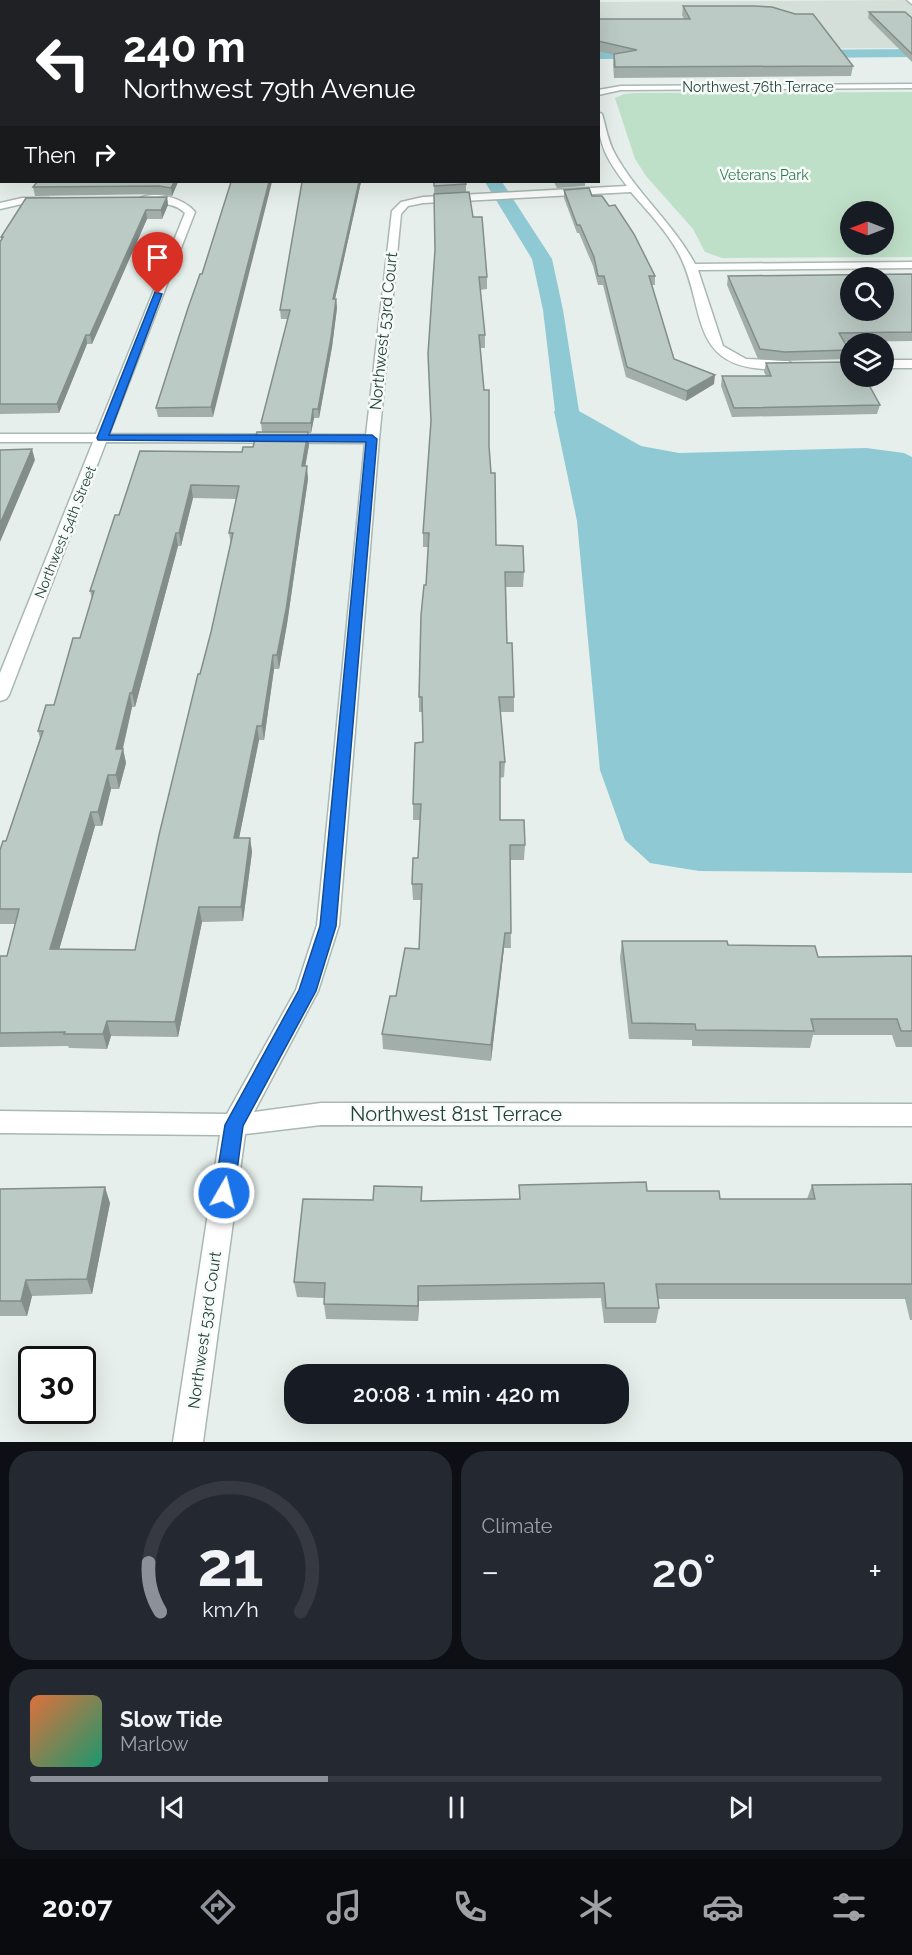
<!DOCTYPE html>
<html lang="en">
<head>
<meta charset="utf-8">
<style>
	:root { --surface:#171b24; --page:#242831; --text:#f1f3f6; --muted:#9ea1a6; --line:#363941; --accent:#8c9099 }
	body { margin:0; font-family:Raleway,sans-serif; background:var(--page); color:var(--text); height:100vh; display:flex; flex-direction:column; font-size:22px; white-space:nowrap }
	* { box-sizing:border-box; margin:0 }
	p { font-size:20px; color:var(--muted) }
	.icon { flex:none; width:33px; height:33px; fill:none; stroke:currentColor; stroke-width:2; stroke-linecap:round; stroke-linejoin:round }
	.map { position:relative; height:1442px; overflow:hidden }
	.sheet { display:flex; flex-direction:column; gap:9px; padding:9px; background:#0d0f14; flex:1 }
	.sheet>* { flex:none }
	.hud { position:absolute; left:0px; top:0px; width:600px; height:183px; box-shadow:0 6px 24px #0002; background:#202124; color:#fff; overflow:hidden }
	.needle { width:39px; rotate:270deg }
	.tools { position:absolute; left:840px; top:201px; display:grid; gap:12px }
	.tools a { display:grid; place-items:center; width:54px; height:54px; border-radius:50%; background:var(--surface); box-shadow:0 6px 24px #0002; font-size:30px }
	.speed { position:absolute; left:18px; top:1346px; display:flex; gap:12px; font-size:30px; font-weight:700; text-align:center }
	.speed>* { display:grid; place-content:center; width:78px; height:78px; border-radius:50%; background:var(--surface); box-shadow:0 6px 24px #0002; line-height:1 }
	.speed .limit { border:3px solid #111; border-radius:9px; background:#fff; color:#111 }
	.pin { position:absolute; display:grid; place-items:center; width:51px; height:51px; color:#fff; margin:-62px -26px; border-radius:50% 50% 50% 0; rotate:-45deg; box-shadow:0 0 6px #0007 }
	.pin .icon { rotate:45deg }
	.me { position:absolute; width:66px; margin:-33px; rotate:8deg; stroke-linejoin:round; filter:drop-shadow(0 0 4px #0008) }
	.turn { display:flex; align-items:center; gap:21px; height:126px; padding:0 24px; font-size:27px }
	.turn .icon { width:78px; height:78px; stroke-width:2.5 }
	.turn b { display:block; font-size:42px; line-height:51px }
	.then { display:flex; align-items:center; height:57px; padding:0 24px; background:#0003; gap:12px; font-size:22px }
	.big { font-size:45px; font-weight:600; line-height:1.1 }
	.sheet .tile { flex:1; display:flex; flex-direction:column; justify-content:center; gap:9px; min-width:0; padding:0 21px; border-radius:24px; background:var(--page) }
	.sheet .dial { align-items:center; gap:0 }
	.dial svg { height:156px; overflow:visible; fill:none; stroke:var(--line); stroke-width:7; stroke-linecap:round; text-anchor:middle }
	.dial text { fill:var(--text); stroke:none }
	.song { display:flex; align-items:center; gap:18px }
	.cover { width:72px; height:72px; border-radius:9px; background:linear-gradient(135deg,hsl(20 70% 55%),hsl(160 70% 35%)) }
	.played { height:6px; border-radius:3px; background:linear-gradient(90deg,var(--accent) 35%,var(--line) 35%) }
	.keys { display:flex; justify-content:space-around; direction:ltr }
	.heat { display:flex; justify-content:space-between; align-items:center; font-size:33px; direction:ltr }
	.sheet .tiles { flex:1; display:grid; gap:9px; grid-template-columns:1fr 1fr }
	.tile:last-child { grid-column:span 2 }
	.trip { position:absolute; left:284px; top:1364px; width:345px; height:60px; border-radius:24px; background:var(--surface); box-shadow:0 6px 24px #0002; font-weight:600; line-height:60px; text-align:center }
	.dock { display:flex; height:96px; justify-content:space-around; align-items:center; background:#090b0e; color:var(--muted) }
	.dock .icon { width:42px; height:42px }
	.dock .selected { color:var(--accent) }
	.dock b { font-size:27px; color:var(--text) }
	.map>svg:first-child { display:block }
	.built { fill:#d4dfda }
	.green { fill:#bfe0c8; fill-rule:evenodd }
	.water { fill:#8ec9d4 }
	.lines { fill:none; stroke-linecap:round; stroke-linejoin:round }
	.canal { fill:#8ec9d4; fill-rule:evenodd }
	.minor-casing { stroke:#a8b8b2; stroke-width:3 }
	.tertiary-casing { stroke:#a8b8b2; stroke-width:3 }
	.minor { fill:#fff; fill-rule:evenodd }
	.tertiary { fill:#fff; fill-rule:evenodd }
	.wall { fill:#a1aea9; fill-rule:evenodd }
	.shaded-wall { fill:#838d89 }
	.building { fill:#bbcac4; stroke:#838d89; stroke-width:1.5; fill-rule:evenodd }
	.route { fill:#1a73e8; stroke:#114b97; stroke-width:1.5 }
	.labels { text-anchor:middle; stroke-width:5; stroke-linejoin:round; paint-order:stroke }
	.far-street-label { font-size:14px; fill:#24423a; stroke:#f7fbf9 }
	.far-park-label { font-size:14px; fill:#2d7a4b; stroke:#f7fbf9 }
	.street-label { font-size:16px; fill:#24423a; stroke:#f7fbf9 }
	.near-street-label { font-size:20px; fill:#24423a; stroke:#f7fbf9 }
</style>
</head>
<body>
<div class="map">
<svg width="912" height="1442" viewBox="0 0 912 1442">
	<rect width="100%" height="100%" fill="#e6efeb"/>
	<!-- built -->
	<path class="built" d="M 912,0 L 912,48 L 599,49 L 598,2 Z"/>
	<!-- green -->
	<path class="green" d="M 912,92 L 912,257 L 722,258 L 705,252 L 693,229 L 646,176 L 635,159 L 615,98 L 624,94 L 634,93 ZM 850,212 L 884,212 L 884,244 L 850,244 Z"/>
	<!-- water -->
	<path class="water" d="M 554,411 L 579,411 L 641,446 L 679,453 L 866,448 L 904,453 L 912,457 L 912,873 L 699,871 L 650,863 L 625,840 L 600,770 L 577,521 Z"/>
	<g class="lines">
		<!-- canal -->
		<path class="canal" d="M 912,49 L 912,57 L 800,58 L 793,54 L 800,50 Z
			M 598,51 L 658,51 L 665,55 L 658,59 L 598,59 Z
			M 0,150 L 2,150 L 2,160 L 0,160 Z
			M 485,182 L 502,182 L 552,259 L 563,310 L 579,411 L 575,416 L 567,418 L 559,416 L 555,411 L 543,310 L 532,259 Z"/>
		<defs>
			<path id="minor" d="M 912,84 L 912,88 L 621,90 L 598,95 L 598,90 L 621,86 Z
				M 598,112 L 602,114 C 606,127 608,142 615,154 C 637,194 673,223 695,264 L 912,262 L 912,268 L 698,270 L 723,346 L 746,359 L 788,361 L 794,365 C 787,372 773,369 763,369 C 688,364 706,305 679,254 C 667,231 648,212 631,192 L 423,203 L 408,206 L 401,214 L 379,439 L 339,925 L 318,991 L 254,1112 L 321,1103 L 912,1104 L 912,1126 L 321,1125 L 245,1134 L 203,1442 L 173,1442 L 220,1135 L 0,1133 L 0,1111 L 227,1114 L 296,990 L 317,925 L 365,443 L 106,442 L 9,695 L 6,699 L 0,701 L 0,673 L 93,442 L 0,442 L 0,434 L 96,434 L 185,213 C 168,197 150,209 137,200 C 152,189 184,198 195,212 L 109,434 L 366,435 L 392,211 L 401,202 L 423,197 L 627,186 C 607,160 598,145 598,112 Z
				M 22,198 L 49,198 L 54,201 L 49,204 L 22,204 L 0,209 L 0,203 Z
				M 884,360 L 912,360 L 912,368 L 884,368 Z"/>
			<path id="tertiary" d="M 907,0 L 912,0 L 912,4 Z"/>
		</defs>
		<!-- minor casing -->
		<use href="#minor" class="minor-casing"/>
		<!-- tertiary casing -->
		<use href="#tertiary" class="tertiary-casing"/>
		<!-- minor -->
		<use href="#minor" class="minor"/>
		<!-- tertiary -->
		<use href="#tertiary" class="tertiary"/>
	</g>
	<!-- wall -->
	<path class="wall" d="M 683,6 L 853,66 L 851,76 L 614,78 L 613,64 L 614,55 L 598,51 L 598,19 L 684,19 L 682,15 Z
		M 869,12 L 912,18 L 912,62 L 868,18 Z
		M 2,36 L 2,131 L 0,131 L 0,37 Z
		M 37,182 L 178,182 L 172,196 L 160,194 L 35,196 L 33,187 Z
		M 361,182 L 335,299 L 336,299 L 337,308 L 332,347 L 319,418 L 314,418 L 311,433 L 308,433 L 309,445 L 305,466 L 308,479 L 287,624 L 279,669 L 274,669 L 264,740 L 259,740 L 239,838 L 250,838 L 252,852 L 243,921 L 202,922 L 178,1037 L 111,1036 L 107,1049 L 69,1048 L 68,1046 L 0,1047 L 0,956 L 7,956 L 15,924 L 0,924 L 0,850 L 6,841 L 40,738 L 38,731 L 54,705 L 80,638 L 92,599 L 90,591 L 119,515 L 242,452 L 253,447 L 262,432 L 261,423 L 288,319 L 281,319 L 280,310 ZM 193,498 L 236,499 L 229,533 L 231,545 L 211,632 L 200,674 L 135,950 L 59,949 L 95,826 L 102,826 L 111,789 L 119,789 L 126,763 L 123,749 L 132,707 L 135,707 L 178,546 L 181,546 Z
		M 434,182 L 466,184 L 466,192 L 473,217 L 487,277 L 487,289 L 480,290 L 485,335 L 485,348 L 480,348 L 489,446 L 496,545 L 524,572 L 523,587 L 506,587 L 507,643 L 514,697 L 514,712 L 500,712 L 505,762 L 504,777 L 500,778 L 500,820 L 525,845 L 524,860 L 510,860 L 511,948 L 504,948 L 491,1061 L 383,1049 L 382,1034 L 396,996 L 419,949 L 421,900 L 413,900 L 412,884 L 418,858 L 420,820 L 413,820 L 413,804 L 423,742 L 422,712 L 419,712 L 419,697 L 428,547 L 423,547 L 423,533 L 431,425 L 435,250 Z
		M 554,182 L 585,182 L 585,186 L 557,188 Z
		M 564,190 L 592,196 L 655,276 L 655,285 L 652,285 L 674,359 L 714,384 L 686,401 L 626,377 L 603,285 L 598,285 L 593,266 L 579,233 L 577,233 L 564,198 Z
		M 167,197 L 168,205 L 162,219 L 147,219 L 92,344 L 87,344 L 59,413 L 0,414 L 0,242 L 2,240 L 1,237 Z
		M 200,274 L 213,417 L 158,417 L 156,408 Z
		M 912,274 L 912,341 L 845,342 L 849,350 L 847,359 L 784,361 L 758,359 L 727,285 L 728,276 Z
		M 766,363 L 880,405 L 877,414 L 732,417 L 721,386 L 722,376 L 766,376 L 764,372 Z
		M 622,941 L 728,945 L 818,957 L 912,956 L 912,1047 L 896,1047 L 892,1035 L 813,1035 L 810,1048 L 692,1046 L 692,1040 L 629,1039 L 620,958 Z
		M 912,1184 L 912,1320 L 910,1320 L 905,1299 L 658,1299 L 659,1308 L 656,1323 L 604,1323 L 601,1298 L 419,1301 L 418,1321 L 326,1319 L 324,1304 L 324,1298 L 297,1297 L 294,1282 L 373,1200 L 422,1187 L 422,1201 L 519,1199 L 519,1185 L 647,1191 L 720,1199 L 807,1199 L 812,1185 Z
		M 0,1189 L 110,1203 L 92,1294 L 32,1296 L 27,1316 L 0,1316 Z"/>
	<!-- shaded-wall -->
	<path class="shaded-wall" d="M 174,182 L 178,182 L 172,196 L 171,188 Z
		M 269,182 L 272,182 L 213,417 L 211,407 Z
		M 359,182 L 361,182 L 333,308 L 333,299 Z
		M 167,197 L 168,205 L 162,219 L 161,210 Z
		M 146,210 L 147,219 L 92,344 L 90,335 Z
		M 336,299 L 337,308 L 332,347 L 319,418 L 318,409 Z
		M 86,335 L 87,344 L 59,413 L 57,404 Z
		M 715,375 L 714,384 L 686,401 L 687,391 Z
		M 313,409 L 314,418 L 311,433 L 311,423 Z
		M 308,432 L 309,445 L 303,479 L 302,466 Z
		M 32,449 L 35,460 L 0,542 L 0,524 Z
		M 307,466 L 308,479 L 287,624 L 279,669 L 277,655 Z
		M 191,485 L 193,498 L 181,546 L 179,533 Z
		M 176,533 L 178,546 L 135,707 L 132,693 Z
		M 273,655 L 274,669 L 264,740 L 262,726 Z
		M 130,693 L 132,707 L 122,751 L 123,749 L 126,763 L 119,789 L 116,775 L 116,749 Z
		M 257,726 L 259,740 L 236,853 L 234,838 Z
		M 108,775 L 111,789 L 102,826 L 98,812 Z
		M 91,812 L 95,826 L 55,964 L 50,949 Z
		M 250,838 L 252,852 L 243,921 L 241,907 Z
		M 199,907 L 202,922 L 178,1037 L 175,1022 Z
		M 505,933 L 504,948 L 491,1061 L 491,1045 Z
		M 107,1021 L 111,1036 L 107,1049 L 103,1034 Z
		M 105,1187 L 110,1203 L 92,1294 L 87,1279 Z
		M 26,1280 L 32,1296 L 27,1316 L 21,1301 Z
		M 418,1286 L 419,1301 L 418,1321 Z"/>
	<!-- building -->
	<path class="building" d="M 683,6 L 754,6 L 772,7 L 795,14 L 813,14 L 853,66 L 615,67 L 614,54 L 637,50 L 598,41 L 598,19 L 690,19 Z
		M 869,12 L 905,12 L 912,18 L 912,54 Z
		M 2,36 L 2,75 L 0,76 L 0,37 Z
		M 2,86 L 2,118 L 0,118 L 0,88 Z
		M 37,182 L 174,182 L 171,188 L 159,186 L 33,187 Z
		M 231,182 L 269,182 L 211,407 L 156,408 L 188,308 L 200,274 L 202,274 Z
		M 302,182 L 359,182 L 333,299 L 336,299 L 331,338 L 318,409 L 313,409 L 311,423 L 261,423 L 290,310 L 280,310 Z
		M 434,182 L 465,182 L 466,184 L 434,186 Z
		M 589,188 L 592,196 L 602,196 L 609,206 L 615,205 L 634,234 L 655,276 L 649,276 L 674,359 L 715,375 L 687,391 L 627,367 L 604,276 L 598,276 L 594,257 L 580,225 L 577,225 L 564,190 Z
		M 469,192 L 473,217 L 482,217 L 487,277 L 479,277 L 485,335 L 479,335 L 484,390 L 489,390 L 489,446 L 491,473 L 495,473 L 496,545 L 523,546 L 524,572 L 505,572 L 507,643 L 512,643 L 514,697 L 499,697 L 505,762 L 500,762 L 500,820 L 524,820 L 525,845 L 510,845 L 511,933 L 505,933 L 491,1045 L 382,1034 L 390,996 L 396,996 L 405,948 L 419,949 L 422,884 L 412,884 L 413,858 L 418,858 L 421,804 L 413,804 L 415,743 L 423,742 L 422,697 L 419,697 L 421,615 L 424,585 L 426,585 L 429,533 L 423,533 L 431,421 L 428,354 L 435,250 L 434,194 Z
		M 167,197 L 161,210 L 146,210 L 90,335 L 86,335 L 57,404 L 0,404 L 0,242 L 3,237 L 1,237 L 26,198 Z
		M 912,274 L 912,332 L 839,333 L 849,350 L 785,352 L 760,349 L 728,276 ZM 850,278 L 884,278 L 884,310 L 850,310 Z
		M 850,362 L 850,376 L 864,376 L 880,405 L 734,408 L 722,376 L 771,376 L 766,363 Z
		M 257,432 L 308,432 L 302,466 L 307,466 L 286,610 L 277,655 L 273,655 L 262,726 L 257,726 L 234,838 L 250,838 L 241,907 L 199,907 L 175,1022 L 107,1021 L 103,1034 L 64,1034 L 65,1032 L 0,1033 L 0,956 L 7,956 L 19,909 L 0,909 L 0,850 L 3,841 L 6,841 L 43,731 L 38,731 L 46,705 L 54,705 L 73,638 L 80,638 L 94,591 L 90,591 L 115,515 L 119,515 L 140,451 L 242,452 L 243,447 L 253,447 ZM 191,485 L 239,486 L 229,533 L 233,533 L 211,632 L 200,674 L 198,674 L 159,835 L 135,950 L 50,949 L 91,812 L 98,812 L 108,775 L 116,775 L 123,749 L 116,749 L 130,693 L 132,693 L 176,533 L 179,533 Z
		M 32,449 L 0,524 L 0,450 Z
		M 622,941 L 727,941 L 728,945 L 815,946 L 818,957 L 912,956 L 912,1031 L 901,1031 L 897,1019 L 811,1019 L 814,1031 L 696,1030 L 695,1024 L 632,1023 Z
		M 646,1182 L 647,1191 L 719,1191 L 720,1199 L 815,1199 L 812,1185 L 912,1184 L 912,1284 L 656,1284 L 659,1308 L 606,1308 L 604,1283 L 418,1286 L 418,1306 L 324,1304 L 325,1283 L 294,1282 L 303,1199 L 373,1200 L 374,1186 L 422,1187 L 421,1201 L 520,1199 L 519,1185 Z
		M 105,1187 L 87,1279 L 26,1280 L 21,1301 L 0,1301 L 0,1189 Z"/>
	<!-- route -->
	<path class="route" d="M 155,292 L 162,294 L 109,435 L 372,435 L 377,439 L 336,926 L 316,991 L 243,1126 L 234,1193 L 231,1199 L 224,1202 L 217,1199 L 214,1193 L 225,1125 L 299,990 L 320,926 L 366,442 L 98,440 L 97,438 Z"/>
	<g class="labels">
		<!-- far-street labels -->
		<g class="far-street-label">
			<text x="758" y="92">Northwest 76th Terrace</text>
			<text transform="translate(65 532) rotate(-68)" y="5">Northwest 54th Street</text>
		</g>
		<!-- far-park labels -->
		<g class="far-park-label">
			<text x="764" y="180">Veterans Park</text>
		</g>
		<!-- street labels -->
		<g class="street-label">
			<text transform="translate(383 331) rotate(-84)" y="6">Northwest 53rd Court</text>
			<text transform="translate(204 1330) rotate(-82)" y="6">Northwest 53rd Court</text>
		</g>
		<!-- near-street labels -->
		<g class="near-street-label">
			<text x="456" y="1121">Northwest 81st Terrace</text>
		</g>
	</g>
</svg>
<div class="tools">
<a><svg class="needle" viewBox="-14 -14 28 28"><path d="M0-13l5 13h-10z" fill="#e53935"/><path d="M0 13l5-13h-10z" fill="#9ea1a6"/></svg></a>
<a><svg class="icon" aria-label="search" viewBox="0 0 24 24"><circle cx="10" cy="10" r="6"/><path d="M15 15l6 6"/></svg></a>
<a><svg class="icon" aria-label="layers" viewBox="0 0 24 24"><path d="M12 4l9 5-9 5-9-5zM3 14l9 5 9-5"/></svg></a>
</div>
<div class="speed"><div class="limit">30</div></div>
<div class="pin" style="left:158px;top:294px;background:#d93025"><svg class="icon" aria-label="arrive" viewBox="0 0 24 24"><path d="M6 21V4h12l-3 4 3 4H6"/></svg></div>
<svg class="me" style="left:224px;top:1193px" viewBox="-20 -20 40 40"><circle r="17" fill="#1a73e8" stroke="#fff" stroke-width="3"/><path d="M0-11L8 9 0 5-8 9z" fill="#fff"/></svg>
<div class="trip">20:08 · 1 min · 420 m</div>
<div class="hud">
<div class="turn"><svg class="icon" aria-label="left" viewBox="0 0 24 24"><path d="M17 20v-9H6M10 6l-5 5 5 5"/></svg><div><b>240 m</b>Northwest 79th Avenue</div></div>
<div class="then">Then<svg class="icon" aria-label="right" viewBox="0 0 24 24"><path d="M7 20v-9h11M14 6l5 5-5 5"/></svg></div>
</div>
</div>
<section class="sheet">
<div class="tiles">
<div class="tile dial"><svg viewBox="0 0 100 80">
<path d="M14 69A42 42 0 1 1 86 69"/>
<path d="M14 69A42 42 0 0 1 8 44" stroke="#8c9099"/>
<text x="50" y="56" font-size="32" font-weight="700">21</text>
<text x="50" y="72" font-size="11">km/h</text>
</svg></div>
<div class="tile"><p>Climate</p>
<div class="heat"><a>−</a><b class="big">20°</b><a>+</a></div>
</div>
<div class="tile">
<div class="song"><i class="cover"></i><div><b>Slow Tide</b><p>Marlow</p></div></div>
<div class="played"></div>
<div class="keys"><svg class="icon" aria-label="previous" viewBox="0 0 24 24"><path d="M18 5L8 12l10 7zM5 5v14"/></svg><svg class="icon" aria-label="pause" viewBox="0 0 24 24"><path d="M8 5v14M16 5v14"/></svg><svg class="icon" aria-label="next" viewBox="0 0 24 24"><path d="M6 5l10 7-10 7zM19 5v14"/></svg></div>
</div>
</div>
</section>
<nav class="dock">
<b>20:07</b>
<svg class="icon selected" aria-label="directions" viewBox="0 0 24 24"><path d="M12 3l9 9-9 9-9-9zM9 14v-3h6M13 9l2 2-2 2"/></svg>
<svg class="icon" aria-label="music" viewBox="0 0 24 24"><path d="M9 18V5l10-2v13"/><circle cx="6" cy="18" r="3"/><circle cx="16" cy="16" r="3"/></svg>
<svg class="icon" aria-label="phone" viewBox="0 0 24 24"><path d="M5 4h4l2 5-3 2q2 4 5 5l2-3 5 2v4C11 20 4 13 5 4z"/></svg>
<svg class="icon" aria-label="climate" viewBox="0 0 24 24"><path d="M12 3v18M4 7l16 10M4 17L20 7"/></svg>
<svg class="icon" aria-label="car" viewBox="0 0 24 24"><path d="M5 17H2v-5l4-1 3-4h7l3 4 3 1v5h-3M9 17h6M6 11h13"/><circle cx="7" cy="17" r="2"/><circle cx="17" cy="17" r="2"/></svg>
<svg class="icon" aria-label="filters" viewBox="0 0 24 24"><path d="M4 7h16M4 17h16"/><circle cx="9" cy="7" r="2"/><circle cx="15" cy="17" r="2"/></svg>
</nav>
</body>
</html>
